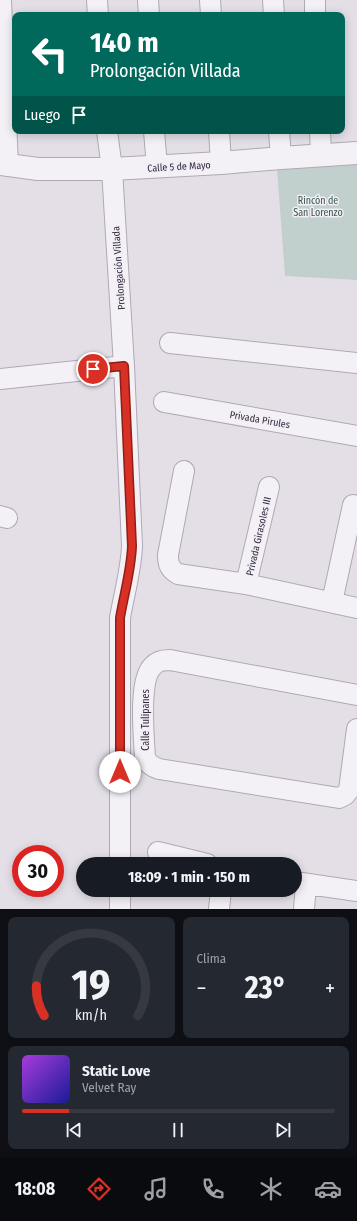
<!DOCTYPE html>
<html lang="es">
<head>
<meta charset="utf-8">
<style>
	:root { --surface:#171b24; --page:#242831; --text:#f1f3f6; --muted:#9ea1a6; --line:#363941; --accent:#d93025 }
	body { margin:0; font-family:"Fira Sans Condensed",sans-serif; background:var(--page); color:var(--text); height:100vh; display:flex; flex-direction:column; font-size:15px; white-space:nowrap }
	* { box-sizing:border-box; margin:0 }
	p { font-size:13px; color:var(--muted) }
	.icon { flex:none; width:22px; height:22px; fill:none; stroke:currentColor; stroke-width:2; stroke-linecap:round; stroke-linejoin:round }
	.map { position:relative; height:909px; overflow:hidden }
	.details { display:flex; flex-direction:column; gap:8px; padding:8px; background:#0d0f14; flex:1 }
	.details>* { flex:none }
	.guide { position:absolute; left:12px; top:12px; width:333px; height:122px; border-radius:8px; box-shadow:0 2px 10px #0003; background:#00695c; color:#fff; overflow:hidden }
	.speed { position:absolute; left:12px; top:845px; display:flex; gap:8px; font-size:20px; font-weight:700; text-align:center }
	.speed>* { display:grid; place-content:center; width:52px; height:52px; border-radius:50%; background:var(--surface); box-shadow:0 2px 10px #0003; line-height:1 }
	.speed .limit { border:6px solid #d22; background:#fff; color:#111 }
	.pin { position:absolute; display:grid; place-items:center; width:34px; height:34px; color:#fff; margin:-17px; border:2px solid #fff; border-radius:50%; box-shadow:0 1px 4px #0007 }
	.me { position:absolute; width:44px; margin:-22px; rotate:0deg; stroke-linejoin:round; filter:drop-shadow(0 0 3px #0008) }
	.turn { display:flex; align-items:center; gap:14px; height:84px; padding:0 12px; font-size:18px }
	.turn .icon { width:52px; height:52px; stroke-width:2.5 }
	.turn b { display:block; font-size:28px; line-height:34px }
	.then { display:flex; align-items:center; height:38px; padding:0 12px; background:#0003; gap:8px; font-size:15px }
	.big { font-size:30px; font-weight:700; line-height:1.1 }
	.details .tile { flex:1; display:flex; flex-direction:column; justify-content:center; gap:6px; min-width:0; padding:0 14px; border-radius:8px; background:var(--page) }
	.details .dial { align-items:center; gap:0 }
	.dial svg { height:104px; overflow:visible; fill:none; stroke:var(--line); stroke-width:7; stroke-linecap:round; text-anchor:middle }
	.dial text { fill:var(--text); stroke:none }
	.song { display:flex; align-items:center; gap:12px }
	.cover { width:48px; height:48px; border-radius:6px; background:linear-gradient(135deg,hsl(280 70% 55%),hsl(240 70% 35%)) }
	.played { height:4px; border-radius:2px; background:linear-gradient(90deg,var(--accent) 15%,var(--line) 15%) }
	.keys { display:flex; justify-content:space-around; direction:ltr }
	.heat { display:flex; justify-content:space-between; align-items:center; font-size:22px; direction:ltr }
	.details .tiles { flex:1; display:grid; gap:8px; grid-template-columns:1fr 1fr }
	.tile:last-child { grid-column:span 2 }
	.trip { position:absolute; left:76px; top:857px; width:226px; height:40px; border-radius:20px; background:var(--surface); box-shadow:0 2px 10px #0003; font-weight:700; line-height:40px; text-align:center }
	.dock { display:flex; height:64px; justify-content:space-around; align-items:center; background:#090b0e; color:var(--muted) }
	.dock .icon { width:28px; height:28px }
	.dock .selected { color:var(--accent) }
	.dock b { font-size:18px; color:var(--text) }
	.map>svg:first-child { display:block }
	.green { fill:#c1d0cc }
	.lines { fill:none; stroke-linecap:round; stroke-linejoin:round }
	.minor-casing { stroke:#b0a8b4; stroke-width:22 }
	.tertiary-casing { stroke:#b0a8b4; stroke-width:24 }
	.minor { stroke:#f4f1f6; stroke-width:20 }
	.tertiary { stroke:#f4f1f6; stroke-width:22 }
	.route-casing { stroke:#8d1f18; stroke-width:10 }
	.route { stroke:#d93025; stroke-width:7 }
	.labels { text-anchor:middle; stroke-width:3; stroke-linejoin:round; paint-order:stroke }
	.street-label { font-size:10px; fill:#35293d; stroke:#f2eef5 }
	.park-label { font-size:10px; fill:#385750; stroke:#f2eef5 }
</style>
</head>
<body>
<div class="map">
<svg width="357" height="909" viewBox="0 0 357 909">
	<rect width="100%" height="100%" fill="#e4dfe7"/>
	<!-- green -->
	<path class="green" d="M 357,164 L 357,280 L 285,276 L 277,169 Z"/>
	<g class="lines">
		<defs>
			<path id="minor" d="M 1,0 L 8,166
				M 97,0 L 98,15
				M 148,0 L 149,15
				M 210,0 L 211,15
				M 273,0 L 274,15
				M 315,0 L 315,15
				M 107,131 L 112,169 L 124,366 L 132,546 C 131,571 124,594 120,618 L 120,864
				M 154,131 L 157,167
				M 219,131 L 221,163
				M 279,131 L 281,158
				M 320,131 L 321,156
				M 170,343 L 357,363
				M 0,379 L 124,366
				M 164,402 L 357,436
				M 184,471 L 168,555 C 168,565 170,569 178,574 L 246,584 L 357,608
				M 0,516 L 7,518
				M 246,584 L 269,487
				M 332,602 L 353,505
				M 357,695 L 170,660 C 164,660 157,661 153,666 C 138,679 144,738 145,758 C 148,764 153,767 159,769 L 339,798 L 345,795 L 349,790 L 357,729
				M 158,852 L 207,864
				M 295,882 L 357,891
				M 120,909 L 120,890
				M 219,909 L 221,890
				M 304,909 L 306,885"/>
			<path id="tertiary" d="M 0,164 L 38,169 L 112,169 L 221,163 L 281,158 L 357,153"/>
		</defs>
		<!-- minor casing -->
		<use href="#minor" class="minor-casing"/>
		<!-- tertiary casing -->
		<use href="#tertiary" class="tertiary-casing"/>
		<!-- minor -->
		<use href="#minor" class="minor"/>
		<!-- tertiary -->
		<use href="#tertiary" class="tertiary"/>
	</g>
	<g class="lines">
		<defs>
			<path id="route" d="M 93,369 L 124,366 L 132,546 C 131,571 124,594 120,618 L 120,772"/>
		</defs>
		<!-- route casing -->
		<use href="#route" class="route-casing"/>
		<!-- route -->
		<use href="#route" class="route"/>
	</g>
	<g class="labels">
		<!-- street labels -->
		<g class="street-label">
			<text transform="translate(179 166) rotate(-3)" y="4">Calle 5 de Mayo</text>
			<text transform="translate(118 268) rotate(-94)" y="4">Prolongación Villada</text>
			<text transform="translate(260 419) rotate(10)" y="4">Privada Pirules</text>
			<text transform="translate(258 536) rotate(-77)" y="4">Privada Girasoles III</text>
			<text transform="translate(145 720) rotate(-90)" y="4">Calle Tulipanes</text>
		</g>
		<!-- park labels -->
		<g class="park-label">
			<text x="318" y="204">Rincón de<tspan x="318" dy="12">San Lorenzo</tspan></text>
		</g>
	</g>
</svg>
<div class="speed"><div class="limit">30</div></div>
<div class="pin" style="left:93px;top:369px;background:#d93025"><svg class="icon" aria-label="arrive" viewBox="0 0 24 24"><path d="M6 21V4h12l-3 4 3 4H6"/></svg></div>
<svg class="me" style="left:120px;top:772px" viewBox="-20 -20 40 40"><circle r="19" fill="#fff"/><path d="M0-13L10 11 0 6-10 11z" fill="#d93025"/></svg>
<div class="trip">18:09 · 1 min · 150 m</div>
<div class="guide">
<div class="turn"><svg class="icon" aria-label="left" viewBox="0 0 24 24"><path d="M17 20v-9H6M10 6l-5 5 5 5"/></svg><div><b>140 m</b>Prolongación Villada</div></div>
<div class="then">Luego<svg class="icon" aria-label="arrive" viewBox="0 0 24 24"><path d="M6 21V4h12l-3 4 3 4H6"/></svg></div>
</div>
</div>
<section class="details">
<div class="tiles">
<div class="tile dial"><svg viewBox="0 0 100 80">
<path d="M14 69A42 42 0 1 1 86 69"/>
<path d="M14 69A42 42 0 0 1 8 46" stroke="#d93025"/>
<text x="50" y="56" font-size="32" font-weight="700">19</text>
<text x="50" y="72" font-size="11">km/h</text>
</svg></div>
<div class="tile"><p>Clima</p>
<div class="heat"><a>−</a><b class="big">23°</b><a>+</a></div>
</div>
<div class="tile">
<div class="song"><i class="cover"></i><div><b>Static Love</b><p>Velvet Ray</p></div></div>
<div class="played"></div>
<div class="keys"><svg class="icon" aria-label="previous" viewBox="0 0 24 24"><path d="M18 5L8 12l10 7zM5 5v14"/></svg><svg class="icon" aria-label="pause" viewBox="0 0 24 24"><path d="M8 5v14M16 5v14"/></svg><svg class="icon" aria-label="next" viewBox="0 0 24 24"><path d="M6 5l10 7-10 7zM19 5v14"/></svg></div>
</div>
</div>
</section>
<nav class="dock">
<b>18:08</b>
<svg class="icon selected" aria-label="directions" viewBox="0 0 24 24"><path d="M12 3l9 9-9 9-9-9zM9 14v-3h6M13 9l2 2-2 2"/></svg>
<svg class="icon" aria-label="music" viewBox="0 0 24 24"><path d="M9 18V5l10-2v13"/><circle cx="6" cy="18" r="3"/><circle cx="16" cy="16" r="3"/></svg>
<svg class="icon" aria-label="phone" viewBox="0 0 24 24"><path d="M5 4h4l2 5-3 2q2 4 5 5l2-3 5 2v4C11 20 4 13 5 4z"/></svg>
<svg class="icon" aria-label="climate" viewBox="0 0 24 24"><path d="M12 3v18M4 7l16 10M4 17L20 7"/></svg>
<svg class="icon" aria-label="car" viewBox="0 0 24 24"><path d="M5 17H2v-5l4-1 3-4h7l3 4 3 1v5h-3M9 17h6M6 11h13"/><circle cx="7" cy="17" r="2"/><circle cx="17" cy="17" r="2"/></svg>
</nav>
</body>
</html>
